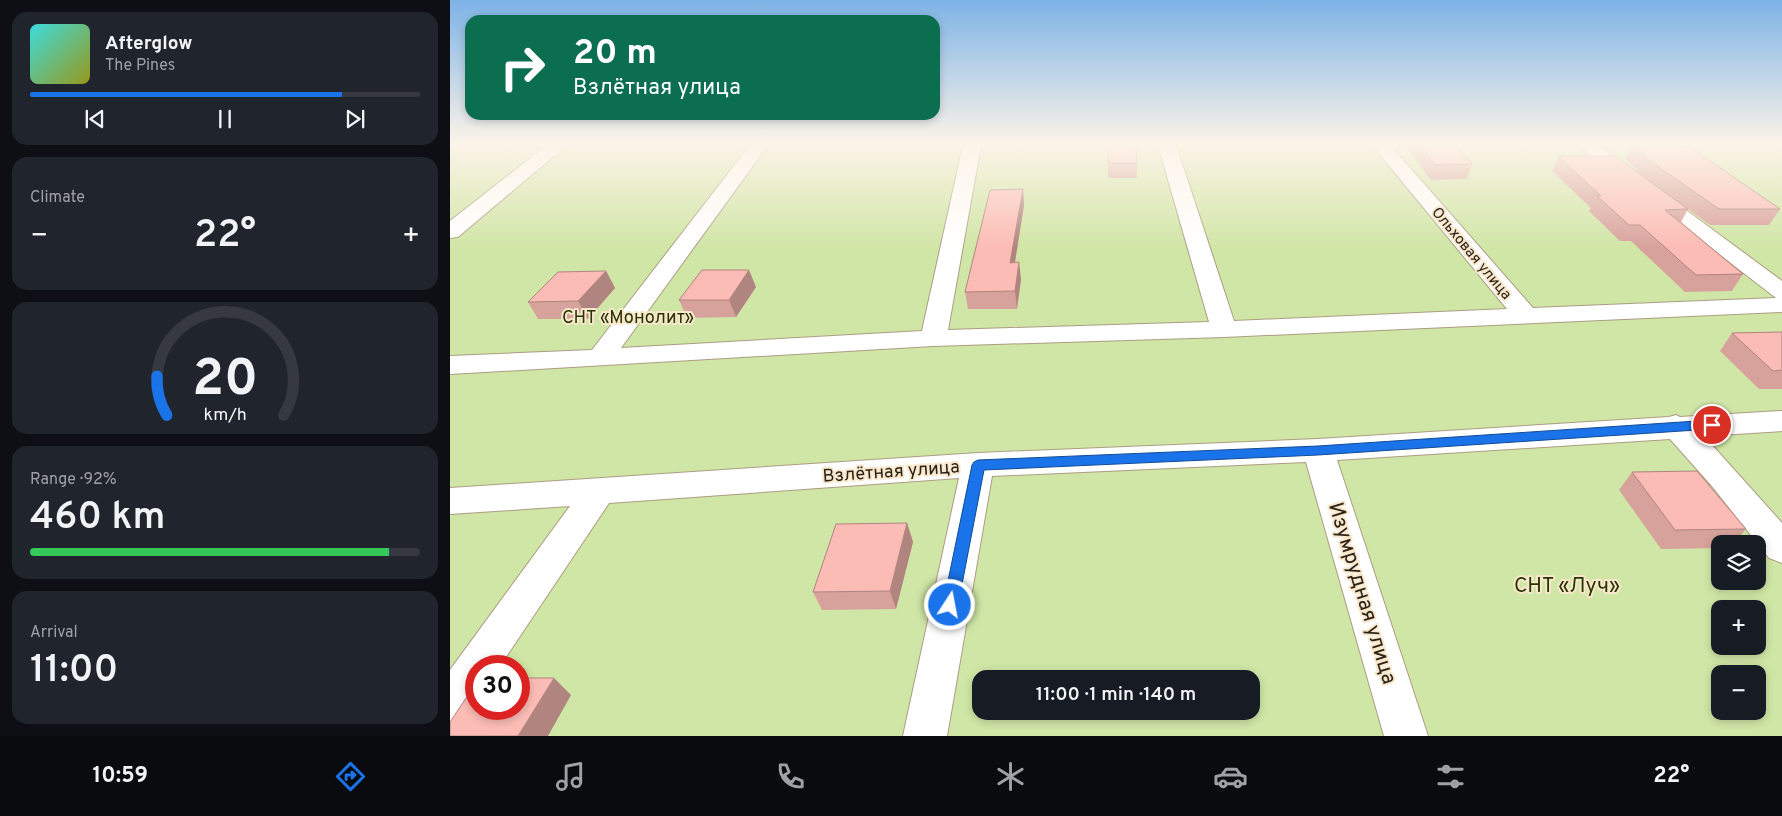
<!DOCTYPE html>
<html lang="en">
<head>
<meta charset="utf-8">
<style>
	:root { --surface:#171b24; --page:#20242c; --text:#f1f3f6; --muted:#9ea1a6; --line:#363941; --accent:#1a73e8 }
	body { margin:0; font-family:Overpass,sans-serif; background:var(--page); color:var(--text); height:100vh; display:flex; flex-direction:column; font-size:19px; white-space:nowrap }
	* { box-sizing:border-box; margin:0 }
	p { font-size:16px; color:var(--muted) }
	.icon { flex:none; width:28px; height:28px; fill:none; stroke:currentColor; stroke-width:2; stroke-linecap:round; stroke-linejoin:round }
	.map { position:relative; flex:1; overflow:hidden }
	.details { display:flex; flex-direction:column; gap:12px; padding:12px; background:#0d0f14; width:450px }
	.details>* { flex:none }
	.guide { position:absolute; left:15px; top:15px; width:475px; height:105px; border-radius:15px; box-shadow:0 2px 8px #0003; background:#0b6e4f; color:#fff; overflow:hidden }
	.tools { position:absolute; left:1261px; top:535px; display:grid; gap:10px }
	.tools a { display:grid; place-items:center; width:55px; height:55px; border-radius:10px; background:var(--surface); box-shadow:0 2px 8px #0003; font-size:25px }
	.speed { position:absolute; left:15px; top:655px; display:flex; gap:10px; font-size:25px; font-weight:700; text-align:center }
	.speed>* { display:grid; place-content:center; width:65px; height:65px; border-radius:50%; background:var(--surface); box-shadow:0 2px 8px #0003; line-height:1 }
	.speed .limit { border:8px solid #d22; background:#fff; color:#111 }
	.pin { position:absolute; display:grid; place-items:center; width:42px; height:42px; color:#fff; margin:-21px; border:2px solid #fff; border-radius:50%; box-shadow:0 1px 5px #0007 }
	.me { position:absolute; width:55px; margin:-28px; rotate:11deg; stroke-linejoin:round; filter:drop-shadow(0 0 4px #0008) }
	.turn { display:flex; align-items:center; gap:18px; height:105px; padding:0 25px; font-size:22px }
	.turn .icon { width:65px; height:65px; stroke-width:2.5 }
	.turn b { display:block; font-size:35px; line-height:42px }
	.big { font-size:38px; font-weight:600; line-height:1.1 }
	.details .card { flex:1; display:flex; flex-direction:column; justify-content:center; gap:8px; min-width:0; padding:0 18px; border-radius:15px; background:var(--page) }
	.details .dial { align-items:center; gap:0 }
	.dial svg { height:130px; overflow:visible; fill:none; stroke:var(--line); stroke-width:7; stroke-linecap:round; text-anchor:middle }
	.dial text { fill:var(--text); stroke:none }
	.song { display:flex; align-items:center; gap:15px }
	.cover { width:60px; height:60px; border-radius:8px; background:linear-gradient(135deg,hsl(180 70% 55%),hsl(60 70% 35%)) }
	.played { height:5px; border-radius:2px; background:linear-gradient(90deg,var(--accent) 80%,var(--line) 80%) }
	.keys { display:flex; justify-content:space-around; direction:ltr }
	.heat { display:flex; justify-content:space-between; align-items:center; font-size:28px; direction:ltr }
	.charge { height:8px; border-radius:4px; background:linear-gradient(90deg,#34c759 92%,var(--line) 0) }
	.trip { position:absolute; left:522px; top:670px; width:288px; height:50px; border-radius:15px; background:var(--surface); box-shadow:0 2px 8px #0003; font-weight:600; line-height:50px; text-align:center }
	.dock { display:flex; height:80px; justify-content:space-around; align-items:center; background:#090b0e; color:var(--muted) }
	.dock .icon { width:35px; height:35px }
	.dock .current { color:var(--accent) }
	.dock b { font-size:22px; color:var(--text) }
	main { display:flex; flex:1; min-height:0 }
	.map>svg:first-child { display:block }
	.green { fill:#d0e6a6; fill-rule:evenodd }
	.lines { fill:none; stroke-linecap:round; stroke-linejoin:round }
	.minor-casing { stroke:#ad9c82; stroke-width:2 }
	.minor { fill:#fff; fill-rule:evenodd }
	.wall { fill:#d8a29c }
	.shaded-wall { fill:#b0847f }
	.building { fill:#fbbcb5; stroke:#b0847f }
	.route { fill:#1a73e8; stroke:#114b97 }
	.labels { text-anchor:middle; stroke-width:4; stroke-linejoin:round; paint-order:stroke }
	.far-street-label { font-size:15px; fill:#292218; stroke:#f9e7cc }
	.park-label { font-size:18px; fill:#273401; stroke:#f9e7cc }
	.street-label { font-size:18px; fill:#292218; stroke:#f9e7cc }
	.near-park-label { font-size:21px; fill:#273401; stroke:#f9e7cc }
	.near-street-label { font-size:21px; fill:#292218; stroke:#f9e7cc }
</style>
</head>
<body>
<main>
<section class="details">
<div class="card">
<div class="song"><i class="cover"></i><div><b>Afterglow</b><p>The Pines</p></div></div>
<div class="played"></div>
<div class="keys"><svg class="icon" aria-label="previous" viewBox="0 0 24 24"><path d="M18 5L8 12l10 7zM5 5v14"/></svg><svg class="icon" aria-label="pause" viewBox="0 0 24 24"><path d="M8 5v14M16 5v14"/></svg><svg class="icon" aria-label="next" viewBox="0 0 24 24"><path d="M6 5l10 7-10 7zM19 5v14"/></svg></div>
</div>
<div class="card"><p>Climate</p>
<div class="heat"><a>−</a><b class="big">22°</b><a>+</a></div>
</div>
<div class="card dial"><svg viewBox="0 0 100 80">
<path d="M14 69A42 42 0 1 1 86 69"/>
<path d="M14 69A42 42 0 0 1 8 45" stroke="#1a73e8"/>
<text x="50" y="56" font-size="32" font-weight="700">20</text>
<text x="50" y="72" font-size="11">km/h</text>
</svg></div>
<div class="card"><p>Range · 92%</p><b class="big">460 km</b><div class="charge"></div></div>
<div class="card"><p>Arrival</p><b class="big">11:00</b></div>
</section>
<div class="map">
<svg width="1332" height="736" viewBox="0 0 1332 736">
	<rect width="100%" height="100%" fill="#f9e7cc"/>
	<!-- green -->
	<path class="green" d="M 0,145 L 1332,145 L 1332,736 L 0,736 ZM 1270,544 L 1308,544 L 1308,581 L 1270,581 ZM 1270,609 L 1308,609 L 1308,646 L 1270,646 ZM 26,666 L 69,666 L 69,709 L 26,709 ZM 1270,674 L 1308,674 L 1308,711 L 1270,711 ZM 531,679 L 801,679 L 801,711 L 531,711 Z"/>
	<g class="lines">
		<defs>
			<path id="minor" d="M 97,145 L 117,145 L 8,237 L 0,238 L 0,221 Z
				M 300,145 L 318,145 L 171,348 L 472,331 L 513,145 L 531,145 L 498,330 L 759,322 L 708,145 L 726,145 L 784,321 L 1057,309 L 922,145 L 940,145 L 1083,308 L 1326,298 L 1128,145 L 1148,145 L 1332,281 L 1332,312 L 774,337 L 483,346 L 0,374 L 0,356 L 142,350 Z
				M 1332,411 L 1332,431 L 1254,436 L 1332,523 L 1332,563 L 1319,558 L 1261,485 L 1220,439 L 887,460 L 978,736 L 934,736 L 856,462 L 542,476 L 497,736 L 453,736 L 509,478 L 159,503 L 50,666 L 26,666 L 26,704 L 15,721 L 0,727 L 0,670 L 120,506 L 0,514 L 0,488 L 528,453 L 868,439 L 1219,417 L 1226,415 L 1230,417 Z"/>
		</defs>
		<!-- minor casing -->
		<use href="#minor" class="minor-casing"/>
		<!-- minor -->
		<use href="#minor" class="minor"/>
	</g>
	<!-- wall -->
	<path class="wall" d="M 658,145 L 687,163 L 687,178 L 658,178 Z
		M 955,145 L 1006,145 L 1022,164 L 1017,179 L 981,180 Z
		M 1182,145 L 1228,145 L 1330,209 L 1319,225 L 1260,225 L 1186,171 L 1187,169 L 1175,159 Z
		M 1108,156 L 1238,209 L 1231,222 L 1293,274 L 1282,291 L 1235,292 L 1181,241 L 1170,241 L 1139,211 L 1141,208 L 1102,171 Z
		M 574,205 L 565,263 L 571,279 L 567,309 L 518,309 L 515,292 Z
		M 156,271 L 165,288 L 138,319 L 88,319 L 78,302 Z
		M 306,287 L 286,317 L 237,318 L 229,300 Z
		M 1332,332 L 1332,389 L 1309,389 L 1270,351 L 1282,333 Z
		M 1182,472 L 1296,529 L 1283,544 L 1270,544 L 1270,548 L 1211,549 L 1169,490 Z
		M 457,523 L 463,542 L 446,609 L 372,610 L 363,592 Z"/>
	<!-- shaded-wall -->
	<path class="shaded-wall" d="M 573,189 L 574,205 L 562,280 L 560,263 Z
		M 569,262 L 571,279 L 567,309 L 565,291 Z
		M 299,270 L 306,287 L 286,317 L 279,300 Z
		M 156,271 L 165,288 L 138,319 L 128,301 Z
		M 457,523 L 463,542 L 446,609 L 440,591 Z
		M 104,678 L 121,695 L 98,736 L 68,736 Z"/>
	<!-- building -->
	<path class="building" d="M 658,145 L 686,145 L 687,163 L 658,163 Z
		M 970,145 L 1006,145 L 1022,164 L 985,165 Z
		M 1183,145 L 1228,145 L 1231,147 L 1240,147 L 1330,209 L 1269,209 L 1193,156 L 1197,156 Z
		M 1108,156 L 1165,156 L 1238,209 L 1215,210 L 1293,274 L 1246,275 L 1190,225 L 1179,225 L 1147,196 L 1151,196 Z
		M 573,189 L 560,263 L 569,262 L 565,291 L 515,292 L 540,190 Z
		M 252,270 L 299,270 L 279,300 L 229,300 Z
		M 156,271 L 128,301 L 78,302 L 108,272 Z
		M 1332,332 L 1332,370 L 1323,371 L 1282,333 Z
		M 1247,471 L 1296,529 L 1225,530 L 1182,472 Z
		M 457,523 L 440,591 L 363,592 L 386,524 Z
		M 69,678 L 104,678 L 68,736 L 0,736 L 0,722 L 26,683 L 26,709 L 69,709 Z"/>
	<!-- sky -->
	<linearGradient id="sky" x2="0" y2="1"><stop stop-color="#7db3e6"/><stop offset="0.58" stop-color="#fcf4e8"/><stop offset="1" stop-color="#fcf4e8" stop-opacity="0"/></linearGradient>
	<rect width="1332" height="248" fill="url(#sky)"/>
	<!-- route -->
	<path class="route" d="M 1262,420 L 1268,425 L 1262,429 L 868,455 L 534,470 L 508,605 L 506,610 L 500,612 L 495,610 L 493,605 L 522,465 L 524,462 L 528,460 L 868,446 Z"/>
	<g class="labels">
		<!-- far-street labels -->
		<g class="far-street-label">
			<text transform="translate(1022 253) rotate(50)" y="5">Ольховая улица</text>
		</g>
		<!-- park labels -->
		<g class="park-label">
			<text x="178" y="323">СНТ «Монолит»</text>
		</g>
		<!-- street labels -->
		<g class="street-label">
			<text transform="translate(441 471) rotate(-4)" y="6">Взлётная улица</text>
		</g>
		<!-- near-park labels -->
		<g class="near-park-label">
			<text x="1117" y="592">СНТ «Луч»</text>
		</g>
		<!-- near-street labels -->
		<g class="near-street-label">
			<text transform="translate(913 593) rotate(73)" y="7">Изумрудная улица</text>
		</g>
	</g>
</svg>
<div class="tools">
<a><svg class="icon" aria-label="layers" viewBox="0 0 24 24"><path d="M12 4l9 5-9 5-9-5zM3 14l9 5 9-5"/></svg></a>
<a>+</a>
<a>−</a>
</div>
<div class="speed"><div class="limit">30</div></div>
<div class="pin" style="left:1262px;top:425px;background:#d93025"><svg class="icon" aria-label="arrive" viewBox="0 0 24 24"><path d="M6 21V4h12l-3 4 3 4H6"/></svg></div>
<svg class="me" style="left:500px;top:605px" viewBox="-20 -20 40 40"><circle r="17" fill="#1a73e8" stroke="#fff" stroke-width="3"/><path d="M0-11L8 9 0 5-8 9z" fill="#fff"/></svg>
<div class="trip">11:00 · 1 min · 140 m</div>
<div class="guide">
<div class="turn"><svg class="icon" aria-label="right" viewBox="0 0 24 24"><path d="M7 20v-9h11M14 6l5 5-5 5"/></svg><div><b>20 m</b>Взлётная улица</div></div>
</div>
</div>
</main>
<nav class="dock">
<b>10:59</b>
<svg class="icon current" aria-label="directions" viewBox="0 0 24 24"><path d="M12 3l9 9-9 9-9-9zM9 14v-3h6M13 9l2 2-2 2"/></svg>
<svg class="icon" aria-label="music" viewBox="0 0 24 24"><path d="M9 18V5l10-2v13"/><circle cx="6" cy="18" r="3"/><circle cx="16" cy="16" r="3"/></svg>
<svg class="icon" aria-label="phone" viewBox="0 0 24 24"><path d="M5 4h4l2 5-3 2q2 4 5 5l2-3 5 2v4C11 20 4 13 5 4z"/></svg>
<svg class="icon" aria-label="climate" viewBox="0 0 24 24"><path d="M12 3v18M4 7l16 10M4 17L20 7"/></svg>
<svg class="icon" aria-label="car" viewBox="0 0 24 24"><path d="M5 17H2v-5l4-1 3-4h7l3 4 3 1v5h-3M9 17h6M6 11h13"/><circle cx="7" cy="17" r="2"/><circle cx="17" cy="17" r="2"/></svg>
<svg class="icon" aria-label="filters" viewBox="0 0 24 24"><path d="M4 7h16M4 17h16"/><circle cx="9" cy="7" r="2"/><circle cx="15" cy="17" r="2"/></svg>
<b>22°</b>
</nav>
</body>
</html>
